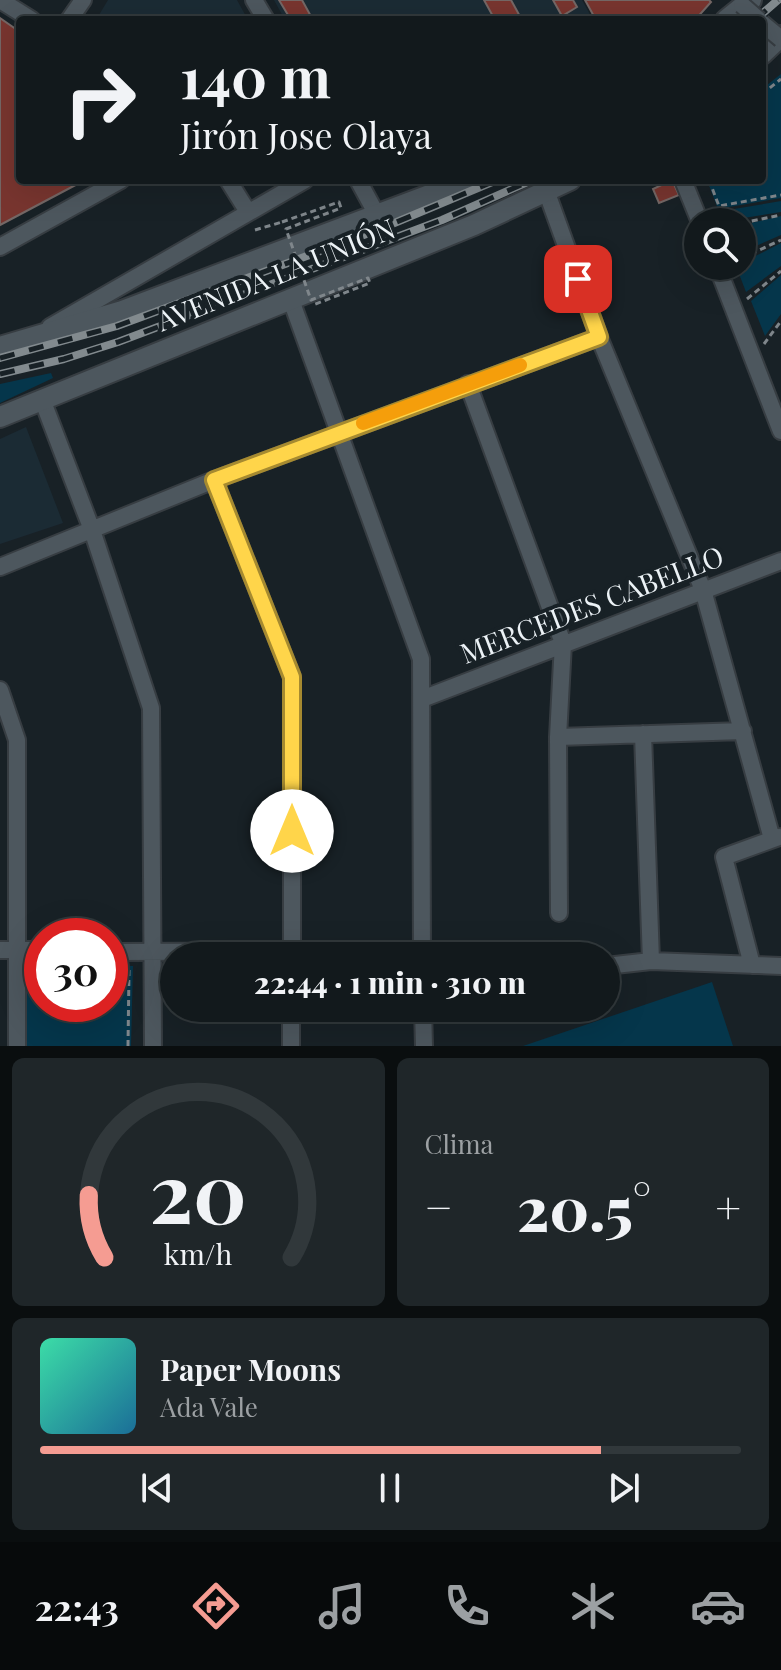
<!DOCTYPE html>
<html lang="es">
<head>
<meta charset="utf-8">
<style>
	:root { --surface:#12191c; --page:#1f2629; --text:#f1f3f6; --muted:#9ca0a3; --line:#31383b; --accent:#f59c92 }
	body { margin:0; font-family:"Playfair Display",serif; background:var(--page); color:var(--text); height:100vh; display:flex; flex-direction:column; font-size:30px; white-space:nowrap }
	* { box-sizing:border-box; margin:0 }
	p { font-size:26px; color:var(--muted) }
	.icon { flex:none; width:44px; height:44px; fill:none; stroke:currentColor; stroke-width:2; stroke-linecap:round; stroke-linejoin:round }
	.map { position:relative; height:1046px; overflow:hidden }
	.panel { display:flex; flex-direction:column; gap:12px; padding:12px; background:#0a0e0f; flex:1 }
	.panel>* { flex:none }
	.top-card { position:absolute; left:16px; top:16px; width:750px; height:168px; border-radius:8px; box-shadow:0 8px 32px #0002,0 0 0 2px var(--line); background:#12191c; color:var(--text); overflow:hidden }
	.controls { position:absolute; left:684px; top:208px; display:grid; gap:16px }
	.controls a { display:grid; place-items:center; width:72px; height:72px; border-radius:50%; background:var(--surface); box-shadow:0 8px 32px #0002,0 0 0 2px var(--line); font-size:40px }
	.speed { position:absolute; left:24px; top:918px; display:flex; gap:16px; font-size:40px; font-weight:700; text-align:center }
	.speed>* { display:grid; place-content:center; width:104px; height:104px; border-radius:50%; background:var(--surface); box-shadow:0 8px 32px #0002,0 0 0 2px var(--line); line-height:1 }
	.speed .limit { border:12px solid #d22; background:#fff; color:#111 }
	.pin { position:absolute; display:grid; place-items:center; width:68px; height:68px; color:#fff; margin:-34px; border-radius:16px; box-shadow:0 4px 12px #0006 }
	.me { position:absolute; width:88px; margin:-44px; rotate:0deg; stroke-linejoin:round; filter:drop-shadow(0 0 6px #0008) }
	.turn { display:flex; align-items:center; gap:28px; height:168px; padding:0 32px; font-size:36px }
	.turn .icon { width:104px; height:104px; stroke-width:2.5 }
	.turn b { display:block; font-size:56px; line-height:68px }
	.big { font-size:60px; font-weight:800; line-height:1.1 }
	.panel .tile { flex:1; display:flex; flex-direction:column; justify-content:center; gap:12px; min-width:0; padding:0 28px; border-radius:12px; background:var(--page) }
	.panel .dial { align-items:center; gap:0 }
	.dial svg { height:208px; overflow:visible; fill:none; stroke:var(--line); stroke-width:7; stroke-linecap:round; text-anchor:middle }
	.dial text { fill:var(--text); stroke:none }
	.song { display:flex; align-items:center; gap:24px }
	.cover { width:96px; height:96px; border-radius:12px; background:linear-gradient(135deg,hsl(160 70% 55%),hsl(200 70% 35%)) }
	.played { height:8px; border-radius:4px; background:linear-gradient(90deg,var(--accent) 80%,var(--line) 80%) }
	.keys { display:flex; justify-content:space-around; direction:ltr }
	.heat { display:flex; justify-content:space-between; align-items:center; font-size:44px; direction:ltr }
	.panel .tiles { flex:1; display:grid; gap:12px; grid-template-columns:1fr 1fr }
	.tile:last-child { grid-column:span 2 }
	.trip { position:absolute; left:160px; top:942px; width:460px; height:80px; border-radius:40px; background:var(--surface); box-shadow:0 8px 32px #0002,0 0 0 2px var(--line); font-weight:800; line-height:80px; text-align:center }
	.dock { display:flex; height:128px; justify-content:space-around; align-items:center; background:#070a0b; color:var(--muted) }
	.dock .icon { width:56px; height:56px }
	.dock .active { color:var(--accent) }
	.dock b { font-size:36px; color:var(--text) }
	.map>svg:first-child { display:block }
	.built { fill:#1b2b34 }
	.green { fill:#05364b }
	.building { fill:#78352f; stroke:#746765; stroke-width:2 }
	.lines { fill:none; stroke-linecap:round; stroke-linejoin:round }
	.minor-casing { stroke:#373d42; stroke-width:20 }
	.tertiary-casing { stroke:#373d42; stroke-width:24 }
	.path { stroke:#7f868b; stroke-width:3; stroke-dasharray:6 4; stroke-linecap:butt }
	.minor { stroke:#4d575e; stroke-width:16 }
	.tertiary { stroke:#4d575e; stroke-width:20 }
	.rail-casing { stroke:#828a8e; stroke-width:8 }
	.rail { stroke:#182126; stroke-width:5; stroke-dasharray:15; stroke-linecap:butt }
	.minor-bridge-casing { stroke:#373d42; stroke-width:20; stroke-linecap:butt }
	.path-bridge { stroke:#7f868b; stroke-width:3; stroke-dasharray:6 4; stroke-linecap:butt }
	.minor-bridge { stroke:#4d575e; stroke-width:16 }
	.route-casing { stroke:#a68a30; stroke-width:20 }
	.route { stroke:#ffd54a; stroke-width:14 }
	.slow { stroke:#f59e0b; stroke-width:14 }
	.labels { text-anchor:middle; stroke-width:8; stroke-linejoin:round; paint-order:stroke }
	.street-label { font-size:28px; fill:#ecf2f6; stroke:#182126 }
</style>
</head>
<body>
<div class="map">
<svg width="781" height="1046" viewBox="0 0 781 1046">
	<rect width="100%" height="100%" fill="#182126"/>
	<!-- built -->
	<path class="built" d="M 108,0 L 237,0 L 248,20 L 96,20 Z
		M 274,0 L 582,0 L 593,20 L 285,20 Z
		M 26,427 L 63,523 L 0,544 L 0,439 Z"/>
	<!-- green -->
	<path class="green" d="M 781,74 L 781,198 L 718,209 L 707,180 L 762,180 L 762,89 Z
		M 781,201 L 781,212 L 719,222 L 716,212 Z
		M 781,216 L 781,235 L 742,252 L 742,225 Z
		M 781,243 L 781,266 L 746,292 L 736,266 Z
		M 781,275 L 781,314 L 765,336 L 751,301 Z
		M 51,373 L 53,378 L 0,403 L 0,384 Z
		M 26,963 L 42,963 L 42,1004 L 110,1004 L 110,965 L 133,966 L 131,1046 L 25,1046 Z
		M 712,982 L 733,1046 L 523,1046 Z"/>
	<!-- building -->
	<path class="building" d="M 279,0 L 302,0 L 313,20 L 291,20 Z
		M 484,0 L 511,0 L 522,20 L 495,20 Z
		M 553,0 L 573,0 L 577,7 L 562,16 Z
		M 585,0 L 709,0 L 711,2 L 695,20 L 596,20 Z
		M 0,18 L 20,32 L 20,180 L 85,180 L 0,225 Z
		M 672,180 L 679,195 L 659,203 L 653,189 Z"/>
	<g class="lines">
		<defs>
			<path id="minor" d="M 0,0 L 32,20
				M 254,0 L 266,20
				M 69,20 L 83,0
				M 228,180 L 248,212
				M 358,180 L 377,215
				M 683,180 L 700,222
				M 547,193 L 599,337 L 703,590 L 772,839
				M 0,247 L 121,180
				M 717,266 L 781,431
				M 291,300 L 421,659 L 422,956
				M 50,327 L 305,180
				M 468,384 L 563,643 L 558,737 L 559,913
				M 42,399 L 92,530 L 151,708 L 153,1046
				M 214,480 L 292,677 L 292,956
				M 0,567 L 214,480 L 599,337
				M 0,690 L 17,740 L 17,1046
				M 422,699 L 781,561
				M 643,734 L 651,961
				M 558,737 L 743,731
				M 0,950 L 42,950
				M 110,952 L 422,951 L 444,956
				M 752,965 L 724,857 L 779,837
				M 606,966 L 651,961 L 781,966
				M 423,1008 L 424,1046
				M 291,1046 L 291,1008"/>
			<path id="tertiary" d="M 726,20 L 751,0
				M 762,54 L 781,36
				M 0,347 L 122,311 L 469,180
				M 0,417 L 474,225 L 570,180"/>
		</defs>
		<!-- minor casing -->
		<use href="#minor" class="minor-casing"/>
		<!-- tertiary casing -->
		<use href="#tertiary" class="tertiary-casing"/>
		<!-- path -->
		<path class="path" d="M 762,94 L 781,79
			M 709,180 L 719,206 L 781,195
			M 742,223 L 781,215
			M 255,230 L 282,222
			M 742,258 L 781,240
			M 747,299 L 781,271
			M 764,344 L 781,321
			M 128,1046 L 129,970"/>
		<!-- minor -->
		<use href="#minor" class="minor"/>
		<!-- tertiary -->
		<use href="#tertiary" class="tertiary"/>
		<defs>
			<path id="rail" d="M 755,20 L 778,0
				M 0,358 L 117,326 L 380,229 L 497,180
				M 0,374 L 64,359 L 118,342 L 442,220 L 532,180"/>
		</defs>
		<!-- rail casing -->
		<use href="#rail" class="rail-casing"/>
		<!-- rail -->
		<use href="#rail" class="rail"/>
		<defs>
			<path id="minor-bridge" d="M 742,5 L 759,20
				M 762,23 L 781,39"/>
		</defs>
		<!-- minor-bridge casing -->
		<use href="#minor-bridge" class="minor-bridge-casing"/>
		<!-- path-bridge -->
		<path class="path-bridge" d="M 282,222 L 339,202 L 341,208 L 286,229 L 311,300 L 368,278 L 370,283 L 313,305"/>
		<!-- minor-bridge -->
		<use href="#minor-bridge" class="minor-bridge"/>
	</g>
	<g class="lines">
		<defs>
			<path id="route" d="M 292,831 L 292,677 L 214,480 L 599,337 L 578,279"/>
		</defs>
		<!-- route casing -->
		<use href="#route" class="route-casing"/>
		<!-- route -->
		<use href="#route" class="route"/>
		<!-- slow -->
		<path class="slow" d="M 363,423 L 520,365"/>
	</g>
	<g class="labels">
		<!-- street labels -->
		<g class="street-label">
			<text transform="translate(276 275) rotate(-22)" y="10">AVENIDA LA UNIÓN</text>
			<text transform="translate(592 605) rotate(-21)" y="10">MERCEDES CABELLO</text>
		</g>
	</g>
</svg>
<div class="controls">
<a><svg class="icon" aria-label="search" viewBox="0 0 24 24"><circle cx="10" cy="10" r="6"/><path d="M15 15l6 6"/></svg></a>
</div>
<div class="speed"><div class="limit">30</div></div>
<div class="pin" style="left:578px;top:279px;background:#d93025"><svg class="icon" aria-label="arrive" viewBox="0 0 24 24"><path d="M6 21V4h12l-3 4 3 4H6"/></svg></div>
<svg class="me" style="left:292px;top:831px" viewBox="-20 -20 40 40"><circle r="19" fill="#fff"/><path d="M0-13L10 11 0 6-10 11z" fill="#ffd54a"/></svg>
<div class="trip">22:44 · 1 min · 310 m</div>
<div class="top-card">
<div class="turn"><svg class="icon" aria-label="right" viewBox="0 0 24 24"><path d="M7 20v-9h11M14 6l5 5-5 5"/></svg><div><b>140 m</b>Jirón Jose Olaya</div></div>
</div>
</div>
<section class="panel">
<div class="tiles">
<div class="tile dial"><svg viewBox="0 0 100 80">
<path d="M14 69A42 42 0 1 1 86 69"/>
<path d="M14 69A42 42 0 0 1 8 45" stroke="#f59c92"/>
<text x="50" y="56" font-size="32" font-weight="700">20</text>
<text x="50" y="72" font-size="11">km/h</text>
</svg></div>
<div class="tile"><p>Clima</p>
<div class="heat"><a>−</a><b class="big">20.5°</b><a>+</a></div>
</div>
<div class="tile">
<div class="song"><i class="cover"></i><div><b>Paper Moons</b><p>Ada Vale</p></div></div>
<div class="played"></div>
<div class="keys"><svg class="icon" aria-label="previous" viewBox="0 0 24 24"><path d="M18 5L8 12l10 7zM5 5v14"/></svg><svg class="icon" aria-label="pause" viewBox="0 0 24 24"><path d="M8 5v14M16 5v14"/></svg><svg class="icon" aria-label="next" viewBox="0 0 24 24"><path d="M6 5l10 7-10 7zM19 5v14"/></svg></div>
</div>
</div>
</section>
<nav class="dock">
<b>22:43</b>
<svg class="icon active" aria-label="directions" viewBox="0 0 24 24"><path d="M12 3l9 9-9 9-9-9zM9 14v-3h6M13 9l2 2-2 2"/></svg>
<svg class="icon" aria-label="music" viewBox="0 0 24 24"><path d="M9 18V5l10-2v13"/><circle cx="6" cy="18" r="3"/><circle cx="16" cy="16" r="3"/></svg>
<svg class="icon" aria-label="phone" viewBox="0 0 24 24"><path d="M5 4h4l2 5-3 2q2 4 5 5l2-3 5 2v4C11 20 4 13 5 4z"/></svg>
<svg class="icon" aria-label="climate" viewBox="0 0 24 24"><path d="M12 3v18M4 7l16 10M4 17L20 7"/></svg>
<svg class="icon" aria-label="car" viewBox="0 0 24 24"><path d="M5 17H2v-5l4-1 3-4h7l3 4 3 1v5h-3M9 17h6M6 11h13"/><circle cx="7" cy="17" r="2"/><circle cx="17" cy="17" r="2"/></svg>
</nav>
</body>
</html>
